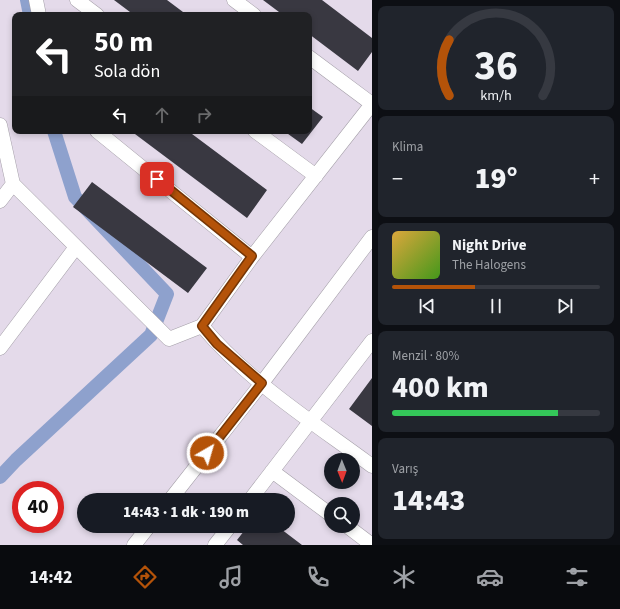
<!DOCTYPE html>
<html lang="tr">
<head>
<meta charset="utf-8">
<style>
	:root { --surface:#171b24; --page:#20242c; --text:#f1f3f6; --muted:#9ea1a6; --line:#363941; --accent:#b45309 }
	body { margin:0; font-family:"Source Sans 3",sans-serif; background:var(--page); color:var(--text); height:100vh; display:flex; flex-direction:column; font-size:15px; white-space:nowrap }
	* { box-sizing:border-box; margin:0 }
	p { font-size:13px; color:var(--muted) }
	.icon { flex:none; width:22px; height:22px; fill:none; stroke:currentColor; stroke-width:2; stroke-linecap:round; stroke-linejoin:round }
	.map { position:relative; flex:1; overflow:hidden }
	.details { display:flex; flex-direction:column; gap:6px; padding:6px; background:#0d0f14; width:248px }
	.details>* { flex:none }
	.guide { position:absolute; left:12px; top:12px; width:300px; height:122px; border-radius:8px; box-shadow:0 2px 6px #0003; background:#202124; color:#fff; overflow:hidden }
	.needle { width:26px; rotate:179deg }
	.controls { position:absolute; left:324px; top:453px; display:grid; gap:8px }
	.controls a { display:grid; place-items:center; width:36px; height:36px; border-radius:50%; background:var(--surface); box-shadow:0 2px 6px #0003; font-size:20px }
	.speed { position:absolute; left:12px; top:481px; display:flex; gap:8px; font-size:20px; font-weight:700; text-align:center }
	.speed>* { display:grid; place-content:center; width:52px; height:52px; border-radius:50%; background:var(--surface); box-shadow:0 2px 6px #0003; line-height:1 }
	.speed .limit { border:6px solid #d22; background:#fff; color:#111 }
	.pin { position:absolute; display:grid; place-items:center; width:34px; height:34px; color:#fff; margin:-17px; border-radius:8px; box-shadow:0 2px 6px #0006 }
	.me { position:absolute; width:44px; margin:-22px; rotate:38deg; stroke-linejoin:round; filter:drop-shadow(0 0 3px #0008) }
	.turn { display:flex; align-items:center; gap:14px; height:84px; padding:0 16px; font-size:18px }
	.turn .icon { width:52px; height:52px; stroke-width:2.5 }
	.turn b { display:block; font-size:28px; line-height:34px }
	.lanes { display:flex; align-items:center; height:38px; padding:0 16px; background:#0003; justify-content:center; gap:20px; direction:ltr }
	.lanes .off { opacity:.35 }
	.big { font-size:30px; font-weight:800; line-height:1.1 }
	.details .widget { flex:1; display:flex; flex-direction:column; justify-content:center; gap:6px; min-width:0; padding:0 14px; border-radius:8px; background:var(--page) }
	.details .dial { align-items:center; gap:0 }
	.dial svg { height:104px; overflow:visible; fill:none; stroke:var(--line); stroke-width:7; stroke-linecap:round; text-anchor:middle }
	.dial text { fill:var(--text); stroke:none }
	.song { display:flex; align-items:center; gap:12px }
	.cover { width:48px; height:48px; border-radius:6px; background:linear-gradient(135deg,hsl(40 70% 55%),hsl(100 70% 35%)) }
	.played { height:4px; border-radius:2px; background:linear-gradient(90deg,var(--accent) 40%,var(--line) 40%) }
	.keys { display:flex; justify-content:space-around; direction:ltr }
	.heat { display:flex; justify-content:space-between; align-items:center; font-size:22px; direction:ltr }
	.charge { height:6px; border-radius:3px; background:linear-gradient(90deg,#34c759 80%,var(--line) 0) }
	.trip { position:absolute; left:77px; top:493px; width:218px; height:40px; border-radius:20px; background:var(--surface); box-shadow:0 2px 6px #0003; font-weight:800; line-height:40px; text-align:center }
	.tabs { display:flex; height:64px; justify-content:space-around; align-items:center; background:#090b0e; color:var(--muted) }
	.tabs .icon { width:28px; height:28px }
	.tabs .active { color:var(--accent) }
	.tabs b { font-size:18px; color:var(--text) }
	main { display:flex; flex:1; min-height:0 }
	.map>svg:first-child { display:block }
	.built { fill:#e4daea; fill-rule:evenodd }
	.lines { fill:none; stroke-linecap:round; stroke-linejoin:round }
	.canal { stroke:#8ea1cd; stroke-width:14 }
	.building { fill:#393841 }
	.minor-casing { stroke:#a49fa8; stroke-width:15 }
	.minor { stroke:#fff; stroke-width:14 }
	.route-casing { stroke:#753606; stroke-width:10 }
	.route { stroke:#b45309; stroke-width:7 }
</style>
</head>
<body>
<main>
<div class="map">
<svg width="372" height="545" viewBox="0 0 372 545">
	<rect width="100%" height="100%" fill="#e9e4ed"/>
	<!-- built -->
	<path class="built" d="M 0,0 L 372,0 L 372,545 L 0,545 ZM 15,15 L 309,15 L 309,131 L 15,131 ZM 331,460 L 353,460 L 353,482 L 331,482 ZM 21,490 L 55,490 L 55,524 L 21,524 ZM 84,500 L 288,500 L 288,526 L 84,526 ZM 331,504 L 353,504 L 353,526 L 331,526 Z"/>
	<g class="lines">
		<!-- canal -->
		<path class="canal" d="M 27,0 L 30,15
			M 0,477 L 16,460 L 151,335 L 167,294 L 75,197 L 54,131"/>
	</g>
	<!-- building -->
	<path class="building" d="M 114,0 L 167,0 L 187,15 L 134,15 Z
		M 263,0 L 322,0 L 372,38 L 372,52 L 358,71 L 309,34 L 309,15 L 283,15 Z
		M 309,107 L 323,117 L 302,144 L 284,131 L 309,131 Z
		M 131,131 L 188,131 L 267,190 L 247,218 Z
		M 92,182 L 207,268 L 188,293 L 73,207 Z
		M 372,378 L 372,426 L 349,409 Z
		M 248,526 L 277,526 L 302,545 L 243,545 L 237,540 Z"/>
	<g class="lines">
		<defs>
			<path id="minor" d="M 36,0 L 39,15
				M 77,0 L 97,15
				M 234,0 L 254,15
				M 309,57 L 372,104
				M 0,125 L 13,184 L 169,339 L 202,326 L 252,257 L 372,104
				M 97,131 L 252,257
				M 255,131 L 316,176
				M 0,201 L 13,184
				M 202,326 C 249,382 314,423 372,466
				M 0,348 L 76,247
				M 272,471 L 331,515
				M 170,500 L 262,383 L 372,237
				M 250,500 L 372,341
				M 347,526 L 372,545
				M 134,545 L 149,526
				M 215,545 L 230,526"/>
		</defs>
		<!-- minor casing -->
		<use href="#minor" class="minor-casing"/>
		<!-- minor -->
		<use href="#minor" class="minor"/>
	</g>
	<g class="lines">
		<defs>
			<path id="route" d="M 157,179 L 252,256 L 202,326 L 217,344 L 262,383 L 207,453"/>
		</defs>
		<!-- route casing -->
		<use href="#route" class="route-casing"/>
		<!-- route -->
		<use href="#route" class="route"/>
	</g>
</svg>
<div class="controls">
<a><svg class="needle" viewBox="-14 -14 28 28"><path d="M0-13l5 13h-10z" fill="#e53935"/><path d="M0 13l5-13h-10z" fill="#9ea1a6"/></svg></a>
<a><svg class="icon" aria-label="search" viewBox="0 0 24 24"><circle cx="10" cy="10" r="6"/><path d="M15 15l6 6"/></svg></a>
</div>
<div class="speed"><div class="limit">40</div></div>
<div class="pin" style="left:157px;top:179px;background:#d93025"><svg class="icon" aria-label="arrive" viewBox="0 0 24 24"><path d="M6 21V4h12l-3 4 3 4H6"/></svg></div>
<svg class="me" style="left:207px;top:453px" viewBox="-20 -20 40 40"><circle r="17" fill="#b45309" stroke="#fff" stroke-width="3"/><path d="M0-11L8 9 0 5-8 9z" fill="#fff"/></svg>
<div class="trip">14:43 · 1 dk · 190 m</div>
<div class="guide">
<div class="turn"><svg class="icon" aria-label="left" viewBox="0 0 24 24"><path d="M17 20v-9H6M10 6l-5 5 5 5"/></svg><div><b>50 m</b>Sola dön</div></div>
<div class="lanes"><svg class="icon" aria-label="left" viewBox="0 0 24 24"><path d="M17 20v-9H6M10 6l-5 5 5 5"/></svg><svg class="icon off" aria-label="ahead" viewBox="0 0 24 24"><path d="M12 20V5M6 11l6-6 6 6"/></svg><svg class="icon off" aria-label="right" viewBox="0 0 24 24"><path d="M7 20v-9h11M14 6l5 5-5 5"/></svg></div>
</div>
</div>
<section class="details">
<div class="widget dial"><svg viewBox="0 0 100 80">
<path d="M14 69A42 42 0 1 1 86 69"/>
<path d="M14 69A42 42 0 0 1 14 26" stroke="#b45309"/>
<text x="50" y="56" font-size="32" font-weight="700">36</text>
<text x="50" y="72" font-size="11">km/h</text>
</svg></div>
<div class="widget"><p>Klima</p>
<div class="heat"><a>−</a><b class="big">19°</b><a>+</a></div>
</div>
<div class="widget">
<div class="song"><i class="cover"></i><div><b>Night Drive</b><p>The Halogens</p></div></div>
<div class="played"></div>
<div class="keys"><svg class="icon" aria-label="previous" viewBox="0 0 24 24"><path d="M18 5L8 12l10 7zM5 5v14"/></svg><svg class="icon" aria-label="pause" viewBox="0 0 24 24"><path d="M8 5v14M16 5v14"/></svg><svg class="icon" aria-label="next" viewBox="0 0 24 24"><path d="M6 5l10 7-10 7zM19 5v14"/></svg></div>
</div>
<div class="widget"><p>Menzil · 80%</p><b class="big">400 km</b><div class="charge"></div></div>
<div class="widget"><p>Varış</p><b class="big">14:43</b></div>
</section>
</main>
<nav class="tabs">
<b>14:42</b>
<svg class="icon active" aria-label="directions" viewBox="0 0 24 24"><path d="M12 3l9 9-9 9-9-9zM9 14v-3h6M13 9l2 2-2 2"/></svg>
<svg class="icon" aria-label="music" viewBox="0 0 24 24"><path d="M9 18V5l10-2v13"/><circle cx="6" cy="18" r="3"/><circle cx="16" cy="16" r="3"/></svg>
<svg class="icon" aria-label="phone" viewBox="0 0 24 24"><path d="M5 4h4l2 5-3 2q2 4 5 5l2-3 5 2v4C11 20 4 13 5 4z"/></svg>
<svg class="icon" aria-label="climate" viewBox="0 0 24 24"><path d="M12 3v18M4 7l16 10M4 17L20 7"/></svg>
<svg class="icon" aria-label="car" viewBox="0 0 24 24"><path d="M5 17H2v-5l4-1 3-4h7l3 4 3 1v5h-3M9 17h6M6 11h13"/><circle cx="7" cy="17" r="2"/><circle cx="17" cy="17" r="2"/></svg>
<svg class="icon" aria-label="filters" viewBox="0 0 24 24"><path d="M4 7h16M4 17h16"/><circle cx="9" cy="7" r="2"/><circle cx="15" cy="17" r="2"/></svg>
</nav>
</body>
</html>
